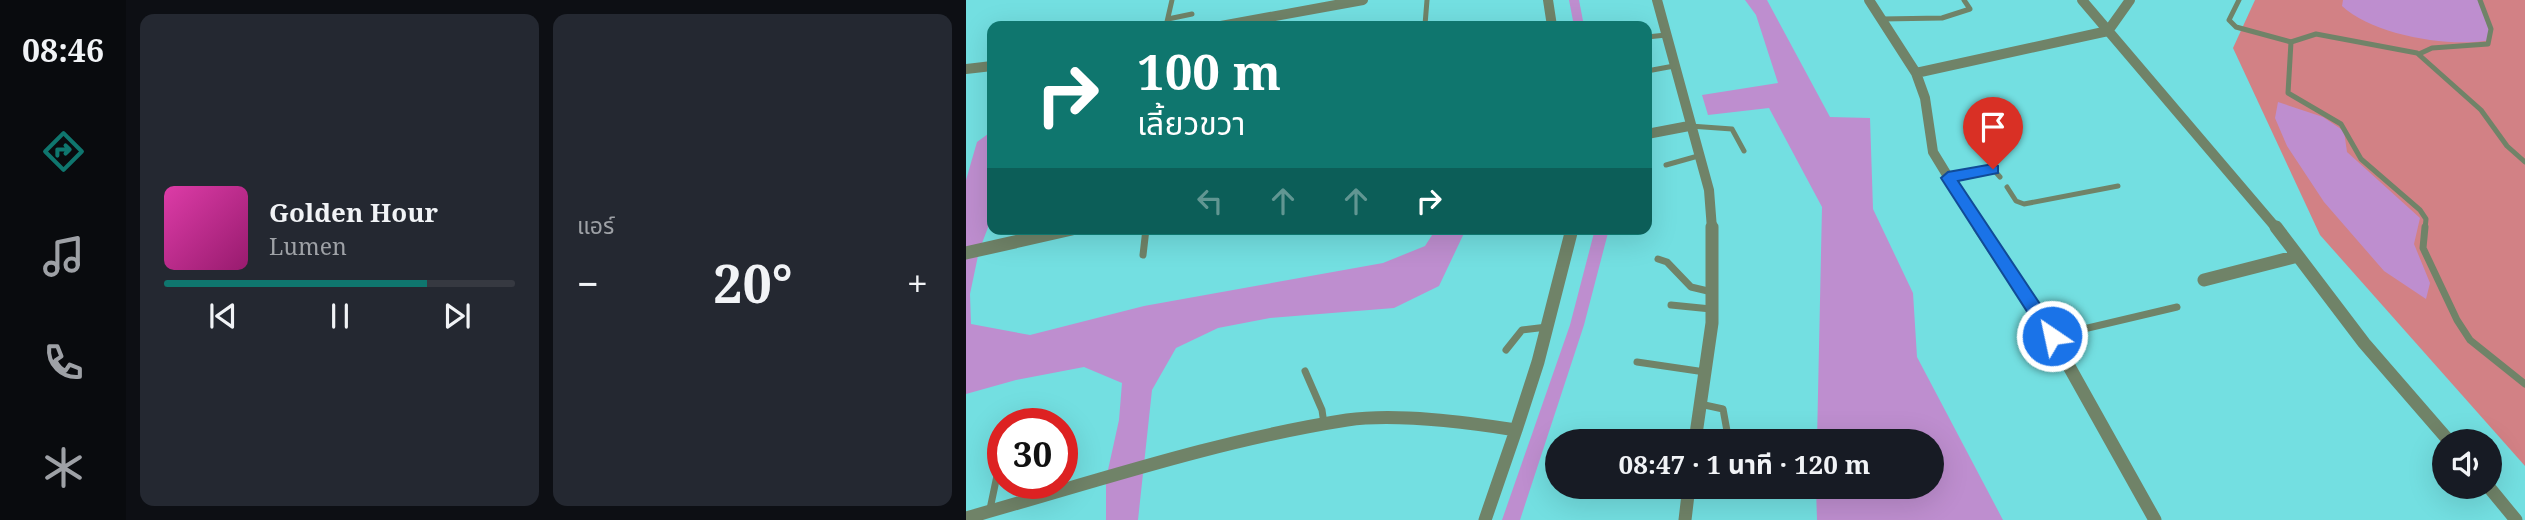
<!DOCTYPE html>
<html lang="th">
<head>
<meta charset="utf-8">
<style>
	:root { --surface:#171b24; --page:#242831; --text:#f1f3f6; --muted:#9ea1a6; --line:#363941; --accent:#0f766e }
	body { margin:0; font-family:"Noto Serif","Noto Sans Thai",serif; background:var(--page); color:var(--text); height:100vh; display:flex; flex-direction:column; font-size:26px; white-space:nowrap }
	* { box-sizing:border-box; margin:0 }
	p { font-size:23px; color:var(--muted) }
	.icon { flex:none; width:38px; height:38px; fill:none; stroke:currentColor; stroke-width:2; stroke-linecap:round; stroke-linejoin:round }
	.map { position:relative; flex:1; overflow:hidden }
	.details { display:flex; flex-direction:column; gap:14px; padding:14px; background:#0d0f14; width:840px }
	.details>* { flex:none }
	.banner { position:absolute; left:21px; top:21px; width:665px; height:214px; border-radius:14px; box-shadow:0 7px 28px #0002; background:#0f766e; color:#fff; overflow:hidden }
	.controls { position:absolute; left:1466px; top:429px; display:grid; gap:14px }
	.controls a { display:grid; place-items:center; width:70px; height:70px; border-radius:50%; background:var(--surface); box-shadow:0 7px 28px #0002; font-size:35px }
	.speed { position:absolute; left:21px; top:408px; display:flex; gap:14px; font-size:35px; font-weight:700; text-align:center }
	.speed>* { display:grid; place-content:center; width:91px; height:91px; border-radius:50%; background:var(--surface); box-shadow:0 7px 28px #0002; line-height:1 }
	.speed .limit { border:10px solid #d22; background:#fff; color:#111 }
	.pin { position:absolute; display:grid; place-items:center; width:60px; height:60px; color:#fff; margin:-72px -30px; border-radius:50% 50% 50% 0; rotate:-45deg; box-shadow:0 0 7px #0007 }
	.pin .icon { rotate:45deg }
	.me { position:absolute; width:77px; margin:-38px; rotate:326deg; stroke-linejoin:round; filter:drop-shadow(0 0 5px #0008) }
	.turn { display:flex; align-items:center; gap:24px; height:147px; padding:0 35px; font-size:32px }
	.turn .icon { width:91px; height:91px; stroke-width:2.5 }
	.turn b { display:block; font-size:49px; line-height:60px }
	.lanes { display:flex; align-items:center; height:66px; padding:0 35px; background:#0003; justify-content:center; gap:35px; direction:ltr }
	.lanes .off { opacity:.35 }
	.big { font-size:52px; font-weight:700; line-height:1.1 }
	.details .tile { flex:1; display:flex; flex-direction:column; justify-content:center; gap:10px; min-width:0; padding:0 24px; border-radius:14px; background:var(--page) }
	.song { display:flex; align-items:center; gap:21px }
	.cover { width:84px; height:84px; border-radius:10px; background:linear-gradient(135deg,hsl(320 70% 55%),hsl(320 70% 35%)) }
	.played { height:7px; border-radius:4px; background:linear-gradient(90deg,var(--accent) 75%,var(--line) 75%) }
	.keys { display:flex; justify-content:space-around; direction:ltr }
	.heat { display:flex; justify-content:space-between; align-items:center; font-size:38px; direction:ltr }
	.details .tiles { flex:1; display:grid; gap:14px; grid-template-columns:repeat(2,1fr) }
	.trip { position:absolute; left:579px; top:429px; width:399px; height:70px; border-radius:35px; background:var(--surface); box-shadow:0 7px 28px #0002; font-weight:700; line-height:70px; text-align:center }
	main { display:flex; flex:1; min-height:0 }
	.tab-bar { display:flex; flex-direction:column; width:126px; justify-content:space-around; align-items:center; background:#090b0e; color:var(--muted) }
	.tab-bar .icon { width:49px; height:49px }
	.tab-bar .on { color:var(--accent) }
	.tab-bar b { font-size:32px; color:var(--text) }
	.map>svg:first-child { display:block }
	.green { fill:#d28185 }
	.water { fill:#be8ecf }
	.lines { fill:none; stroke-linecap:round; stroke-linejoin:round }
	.canal { fill:#be8ecf; fill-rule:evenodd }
	.service-far1 { stroke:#708368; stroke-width:5 }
	.service { stroke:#708368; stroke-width:7 }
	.minor-far1 { stroke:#708368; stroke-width:10 }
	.minor { stroke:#708368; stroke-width:13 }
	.route { fill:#1a73e8; stroke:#114b97; stroke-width:2 }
</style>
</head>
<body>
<main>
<nav class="tab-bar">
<b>08:46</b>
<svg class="icon on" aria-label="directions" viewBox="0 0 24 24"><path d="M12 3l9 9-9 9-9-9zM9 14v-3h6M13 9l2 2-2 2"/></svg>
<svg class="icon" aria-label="music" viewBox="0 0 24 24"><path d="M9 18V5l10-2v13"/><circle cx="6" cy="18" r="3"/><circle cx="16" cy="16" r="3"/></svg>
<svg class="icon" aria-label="phone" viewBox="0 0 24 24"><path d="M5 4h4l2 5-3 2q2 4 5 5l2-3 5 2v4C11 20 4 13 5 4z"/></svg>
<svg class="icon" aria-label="climate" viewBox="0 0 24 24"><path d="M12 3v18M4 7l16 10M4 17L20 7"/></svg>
</nav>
<section class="details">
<div class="tiles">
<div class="tile">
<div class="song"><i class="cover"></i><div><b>Golden Hour</b><p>Lumen</p></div></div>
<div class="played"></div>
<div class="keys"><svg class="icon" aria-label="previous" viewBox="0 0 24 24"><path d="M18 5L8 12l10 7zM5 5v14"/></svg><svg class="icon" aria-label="pause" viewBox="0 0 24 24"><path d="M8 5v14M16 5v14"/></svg><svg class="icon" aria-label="next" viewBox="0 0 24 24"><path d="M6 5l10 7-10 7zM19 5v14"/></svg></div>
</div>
<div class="tile"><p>แอร์</p>
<div class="heat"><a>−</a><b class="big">20°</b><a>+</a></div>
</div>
</div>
</section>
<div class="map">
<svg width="1559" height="520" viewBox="0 0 1559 520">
	<rect width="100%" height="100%" fill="#73dfe1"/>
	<!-- green -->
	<path class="green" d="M 1289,0 L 1559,0 L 1559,466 L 1354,235 L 1267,48 Z"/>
	<!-- water -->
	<path class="water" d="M 779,0 L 801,0 L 864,117 L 904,118 L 907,209 L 947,293 L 951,357 L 1037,520 L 851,520 L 850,487 L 966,486 L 966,441 L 851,441 L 856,207 L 803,108 L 742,115 L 736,95 L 812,83 L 790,15 Z
		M 1377,0 L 1513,0 L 1519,11 L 1525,40 C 1483,48 1407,35 1376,6 Z
		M 1312,102 L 1357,117 L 1378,131 L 1381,152 L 1454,218 L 1448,244 L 1464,283 L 1460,299 L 1418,271 L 1358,202 L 1321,146 L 1309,118 Z
		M 26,131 L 26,217 L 13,251 L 4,294 L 5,324 L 64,335 L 178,306 L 417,263 L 459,246 L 470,229 L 500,229 L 473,286 L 428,308 L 304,318 L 252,328 L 210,348 L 186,390 L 172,520 L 140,520 L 140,479 L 153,420 L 156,383 L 118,367 L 50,380 L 0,394 L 0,180 L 11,142 Z"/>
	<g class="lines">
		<!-- canal -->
		<path class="canal" d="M 603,0 L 613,0 L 618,26 L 608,26 Z
			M 629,229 L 643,229 L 618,325 L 554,520 L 536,520 L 604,325 Z"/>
		<!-- service-far1 -->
		<path class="service-far1" d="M 1273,0 L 1263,20 L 1270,27 L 1325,42 L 1350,34 L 1451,53 L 1515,110 L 1541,146 L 1559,162
			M 202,19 L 226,14
			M 916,19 L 976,18 L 1004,9 L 998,0
			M 459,25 L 461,0
			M 200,26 L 206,0
			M 681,37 L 700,35
			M 1325,42 L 1322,93 L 1375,124 L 1395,159 L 1454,210 L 1460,219 L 1459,229
			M 1453,54 L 1466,48 L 1522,44 L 1525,29 L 1514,0
			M 681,71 L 708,66
			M 724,126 L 766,129 L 778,151
			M 700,165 L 732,156
			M 982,178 L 1027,169 L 1034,177
			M 1041,187 L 1050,201 L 1058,204 L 1152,186"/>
		<!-- service -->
		<path class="service" d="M 1459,227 L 1457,248 L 1491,320 L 1504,340 L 1559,384
			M 177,255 L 180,229
			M 692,259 L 701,262 L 725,287 L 746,292
			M 705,305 L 745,309
			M 1088,336 L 1211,307
			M 540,350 L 556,330 L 581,327
			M 671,362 L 739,372
			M 339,371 L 356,410 L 358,424
			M 734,404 L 757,409 L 761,431
			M 72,496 L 74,483
			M 24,509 L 33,466"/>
		<!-- minor-far1 -->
		<path class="minor-far1" d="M 582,0 L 586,26
			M 691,0 L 743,190 L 746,229
			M 903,0 L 950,73 L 959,98 L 967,152 L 1014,229
			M 1116,0 L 1311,229
			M 255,26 L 397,0
			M 0,69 L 26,66
			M 950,73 L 1142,31 L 1164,0
			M 681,134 L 723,126"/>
		<!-- minor -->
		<path class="minor" d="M 1013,227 L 1086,336 L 1189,520
			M 1310,227 L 1398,343 L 1483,441
			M 0,253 L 106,229
			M 1238,280 L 1332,256
			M 550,430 L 572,362 L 606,229
			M 729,441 L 746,323 L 746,227
			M 1522,486 L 1550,520
			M 0,518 C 125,483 252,440 381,420 C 431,413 499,422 550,430 L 519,520
			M 719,520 L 723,486"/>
	</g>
	<!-- route -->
	<path class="route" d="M 1027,164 L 1032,166 L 1032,173 L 992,181 L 1092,331 L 1094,336 L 1092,341 L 1080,341 L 975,178 L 982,172 Z"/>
</svg>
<div class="controls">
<a><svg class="icon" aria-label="sound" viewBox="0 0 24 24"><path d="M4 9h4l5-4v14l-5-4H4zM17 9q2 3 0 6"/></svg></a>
</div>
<div class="speed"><div class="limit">30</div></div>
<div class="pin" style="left:1027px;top:169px;background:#d93025"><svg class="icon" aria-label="arrive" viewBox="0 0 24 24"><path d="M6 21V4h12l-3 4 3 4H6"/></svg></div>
<svg class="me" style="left:1086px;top:336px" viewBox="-20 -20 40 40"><circle r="17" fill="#1a73e8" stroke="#fff" stroke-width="3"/><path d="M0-11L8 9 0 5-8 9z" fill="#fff"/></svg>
<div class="trip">08:47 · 1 นาที · 120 m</div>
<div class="banner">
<div class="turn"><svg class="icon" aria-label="right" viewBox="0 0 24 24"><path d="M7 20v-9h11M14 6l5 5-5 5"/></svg><div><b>100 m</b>เลี้ยวขวา</div></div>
<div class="lanes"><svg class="icon off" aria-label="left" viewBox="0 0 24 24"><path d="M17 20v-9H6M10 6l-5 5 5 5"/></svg><svg class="icon off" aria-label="ahead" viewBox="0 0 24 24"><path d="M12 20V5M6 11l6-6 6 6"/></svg><svg class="icon off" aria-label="ahead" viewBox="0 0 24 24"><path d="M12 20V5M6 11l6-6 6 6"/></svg><svg class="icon" aria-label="right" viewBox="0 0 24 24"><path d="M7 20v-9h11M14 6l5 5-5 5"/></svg></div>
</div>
</div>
</main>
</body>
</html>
